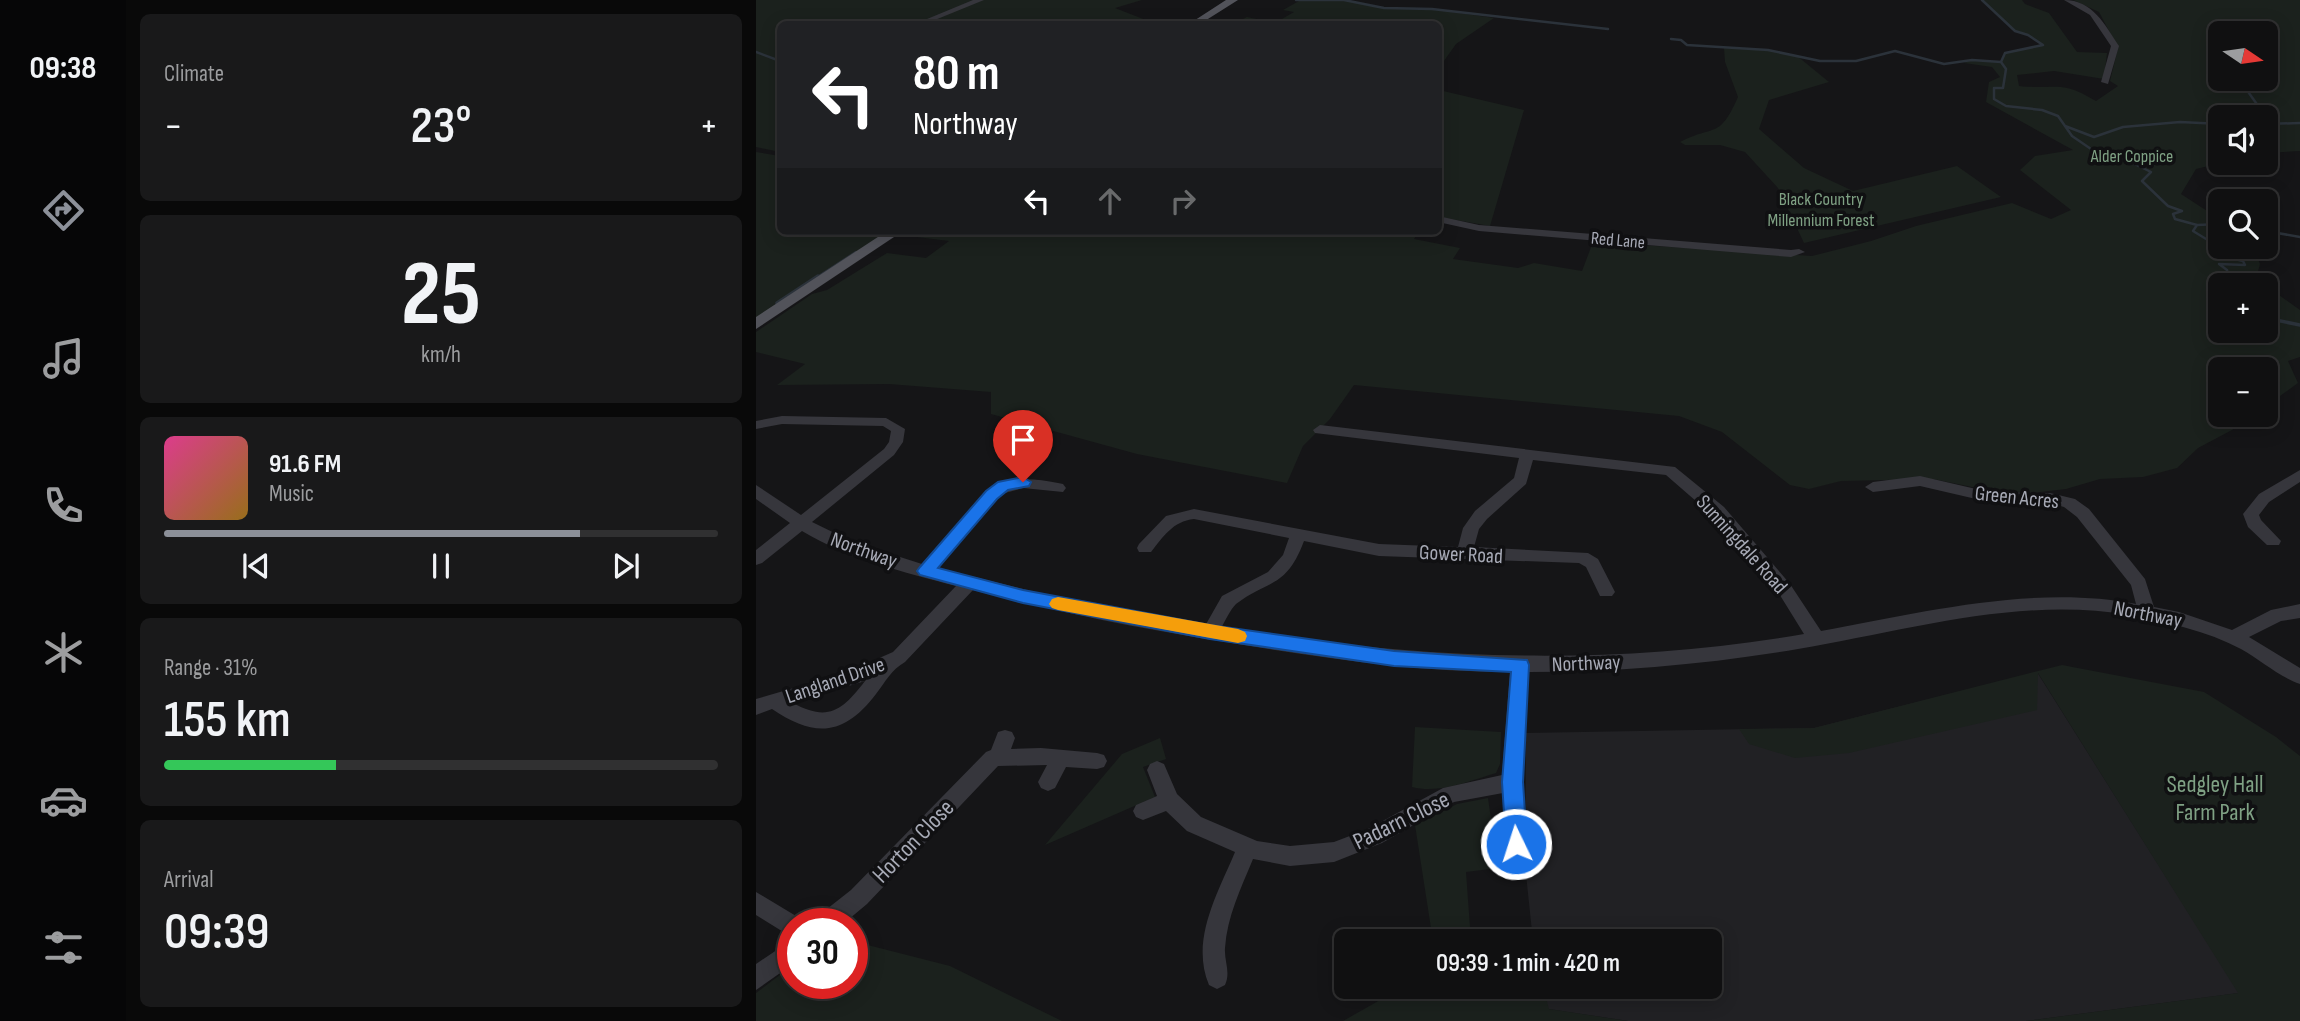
<!DOCTYPE html>
<html lang="en">
<head>
<meta charset="utf-8">
<style>
	:root { --surface:#101011; --page:#19191a; --text:#f1f3f6; --muted:#9c9d9f; --line:#303031; --accent:#8c9099 }
	body { margin:0; font-family:"Sofia Sans Condensed",sans-serif; background:var(--page); color:var(--text); height:100vh; display:flex; flex-direction:column; font-size:26px; white-space:nowrap }
	* { box-sizing:border-box; margin:0 }
	p { font-size:23px; color:var(--muted) }
	.icon { flex:none; width:38px; height:38px; fill:none; stroke:currentColor; stroke-width:2; stroke-linecap:round; stroke-linejoin:round }
	.map { position:relative; flex:1; overflow:hidden }
	.side { display:flex; flex-direction:column; gap:14px; padding:14px; background:#090909; width:630px }
	.side>* { flex:none }
	.hud { position:absolute; left:21px; top:21px; width:665px; height:214px; border-radius:10px; box-shadow:0 4px 18px #0003,0 0 0 2px var(--line); background:#202124; color:#fff; overflow:hidden }
	.needle { width:46px; rotate:103deg }
	.controls { position:absolute; left:1452px; top:21px; display:grid; gap:14px }
	.controls a { display:grid; place-items:center; width:70px; height:70px; border-radius:10px; background:var(--surface); box-shadow:0 4px 18px #0003,0 0 0 2px var(--line); font-size:35px }
	.speed { position:absolute; left:21px; top:908px; display:flex; gap:14px; font-size:35px; font-weight:700; text-align:center }
	.speed>* { display:grid; place-content:center; width:91px; height:91px; border-radius:50%; background:var(--surface); box-shadow:0 4px 18px #0003,0 0 0 2px var(--line); line-height:1 }
	.speed .limit { border:10px solid #d22; background:#fff; color:#111 }
	.pin { position:absolute; display:grid; place-items:center; width:60px; height:60px; color:#fff; margin:-72px -30px; border-radius:50% 50% 50% 0; rotate:-45deg; box-shadow:0 0 7px #0007 }
	.pin .icon { rotate:45deg }
	.me { position:absolute; width:77px; margin:-38px; rotate:356deg; stroke-linejoin:round; filter:drop-shadow(0 0 5px #0008) }
	.turn { display:flex; align-items:center; gap:24px; height:147px; padding:0 21px; font-size:32px }
	.turn .icon { width:91px; height:91px; stroke-width:2.5 }
	.turn b { display:block; font-size:49px; line-height:60px }
	.lanes { display:flex; align-items:center; height:66px; padding:0 21px; background:#0003; justify-content:center; gap:35px; direction:ltr }
	.lanes .off { opacity:.35 }
	.big { font-size:52px; font-weight:600; line-height:1.1 }
	.side .widget { flex:1; display:flex; flex-direction:column; justify-content:center; gap:10px; min-width:0; padding:0 24px; border-radius:10px; background:var(--page) }
	.side .dial { align-items:center; gap:0 }
	.dial b { font-size:91px; line-height:1 }
	.song { display:flex; align-items:center; gap:21px }
	.cover { width:84px; height:84px; border-radius:10px; background:linear-gradient(135deg,hsl(330 70% 55%),hsl(40 70% 35%)) }
	.played { height:7px; border-radius:4px; background:linear-gradient(90deg,var(--accent) 75%,var(--line) 75%) }
	.keys { display:flex; justify-content:space-around; direction:ltr }
	.heat { display:flex; justify-content:space-between; align-items:center; font-size:38px; direction:ltr }
	.charge { height:10px; border-radius:5px; background:linear-gradient(90deg,#34c759 31%,var(--line) 0) }
	.trip { position:absolute; left:578px; top:929px; width:388px; height:70px; border-radius:10px; background:var(--surface); box-shadow:0 4px 18px #0003,0 0 0 2px var(--line); font-weight:600; line-height:70px; text-align:center }
	main { display:flex; flex:1; min-height:0 }
	.menu { display:flex; flex-direction:column; width:126px; justify-content:space-around; align-items:center; background:#060607; color:var(--muted) }
	.menu .icon { width:49px; height:49px }
	.menu .active { color:var(--accent) }
	.menu b { font-size:32px; color:var(--text) }
	.map>svg:first-child { display:block }
	.built { fill:#212124 }
	.green { fill:#1b211d; fill-rule:evenodd }
	.lines { fill:none; stroke-linecap:round; stroke-linejoin:round }
	.stream-far1 { stroke:#2b323a; stroke-width:2.5 }
	.stream { stroke:#2b323a; stroke-width:3.5 }
	.minor { fill:#36363c; fill-rule:evenodd }
	.major { fill:#52535a; fill-rule:evenodd }
	.route { fill:#1a73e8; stroke:#114b97; stroke-width:2 }
	.slow { fill:#f59e0b }
	.labels { text-anchor:middle; stroke-width:7; stroke-linejoin:round; paint-order:stroke }
	.far-park-label { font-size:18px; fill:#7fa184; stroke:#101012 }
	.far-street-label { font-size:18px; fill:#a7aab6; stroke:#101012 }
	.street-label { font-size:21px; fill:#a7aab6; stroke:#101012 }
	.near-park-label { font-size:24px; fill:#7fa184; stroke:#101012 }
	.near-street-label { font-size:24px; fill:#a7aab6; stroke:#101012 }
</style>
</head>
<body>
<main>
<nav class="menu">
<b>09:38</b>
<svg class="icon active" aria-label="directions" viewBox="0 0 24 24"><path d="M12 3l9 9-9 9-9-9zM9 14v-3h6M13 9l2 2-2 2"/></svg>
<svg class="icon" aria-label="music" viewBox="0 0 24 24"><path d="M9 18V5l10-2v13"/><circle cx="6" cy="18" r="3"/><circle cx="16" cy="16" r="3"/></svg>
<svg class="icon" aria-label="phone" viewBox="0 0 24 24"><path d="M5 4h4l2 5-3 2q2 4 5 5l2-3 5 2v4C11 20 4 13 5 4z"/></svg>
<svg class="icon" aria-label="climate" viewBox="0 0 24 24"><path d="M12 3v18M4 7l16 10M4 17L20 7"/></svg>
<svg class="icon" aria-label="car" viewBox="0 0 24 24"><path d="M5 17H2v-5l4-1 3-4h7l3 4 3 1v5h-3M9 17h6M6 11h13"/><circle cx="7" cy="17" r="2"/><circle cx="17" cy="17" r="2"/></svg>
<svg class="icon" aria-label="filters" viewBox="0 0 24 24"><path d="M4 7h16M4 17h16"/><circle cx="9" cy="7" r="2"/><circle cx="15" cy="17" r="2"/></svg>
</nav>
<section class="side">
<div class="widget"><p>Climate</p>
<div class="heat"><a>−</a><b class="big">23°</b><a>+</a></div>
</div>
<div class="widget dial"><b>25</b><p>km/h</p></div>
<div class="widget">
<div class="song"><i class="cover"></i><div><b>91.6 FM</b><p>Music</p></div></div>
<div class="played"></div>
<div class="keys"><svg class="icon" aria-label="previous" viewBox="0 0 24 24"><path d="M18 5L8 12l10 7zM5 5v14"/></svg><svg class="icon" aria-label="pause" viewBox="0 0 24 24"><path d="M8 5v14M16 5v14"/></svg><svg class="icon" aria-label="next" viewBox="0 0 24 24"><path d="M6 5l10 7-10 7zM19 5v14"/></svg></div>
</div>
<div class="widget"><p>Range · 31%</p><b class="big">155 km</b><div class="charge"></div></div>
<div class="widget"><p>Arrival</p><b class="big">09:39</b></div>
</section>
<div class="map">
<svg width="1544" height="1021" viewBox="0 0 1544 1021">
	<rect width="100%" height="100%" fill="#151517"/>
	<!-- built -->
	<path class="built" d="M 1281,672 L 1483,993 L 1270,1021 L 872,1021 L 792,1009 L 787,987 L 954,987 L 954,942 L 777,941 L 769,865 L 770,733 L 1058,728 Z"/>
	<!-- green -->
	<path class="green" d="M 0,0 L 386,0 L 359,8 L 400,24 L 24,24 L 24,152 L 0,147 Z
		M 588,0 L 628,8 L 676,9 L 738,18 L 700,44 L 683,68 L 682,24 L 477,24 L 491,17 L 519,23 L 538,12 L 527,10 L 543,1 Z
		M 1226,0 L 1266,0 L 1269,4 L 1293,13 L 1321,52 L 1351,53 L 1348,79 L 1298,71 L 1261,75 L 1263,86 C 1300,90 1304,79 1340,101 L 1362,86 L 1354,81 L 1362,48 L 1343,12 L 1317,0 L 1544,0 L 1544,151 L 1510,153 L 1510,117 L 1465,117 L 1465,163 L 1440,169 L 1425,194 L 1465,220 L 1465,247 L 1497,247 L 1504,264 L 1500,279 L 1509,285 L 1465,285 L 1465,331 L 1510,331 L 1510,286 L 1544,310 L 1544,357 L 1532,361 L 1542,383 L 1510,406 L 1510,369 L 1465,369 L 1465,415 L 1498,415 L 1476,430 L 1442,448 L 1421,468 L 1387,477 L 1344,479 L 1310,489 L 1276,493 L 1226,489 L 1177,479 L 1085,481 L 1053,489 L 1034,485 L 966,432 L 923,416 L 598,385 L 574,419 L 547,446 L 531,483 L 381,454 L 235,414 L 235,392 L 133,384 L 21,385 L 49,364 L 0,352 L 0,332 L 56,294 L 71,290 L 131,253 L 170,258 L 193,241 L 145,235 L 151,231 L 663,231 L 658,239 L 704,248 L 697,259 L 762,268 L 778,263 L 826,271 L 837,242 L 1056,256 L 1115,241 L 1160,226 L 1256,203 L 1295,219 L 1315,210 L 1264,170 L 1279,156 L 1317,150 L 1230,102 L 1233,82 L 1244,77 L 1236,67 L 1208,63 L 1216,60 L 1245,62 L 1249,53 C 1262,51 1273,46 1286,44 L 1272,35 L 1259,31 ZM 1465,33 L 1510,33 L 1510,79 L 1465,79 Z
		M 968,48 L 1012,50 L 1040,55 L 1073,82 L 1013,100 L 1003,129 L 1048,168 L 1097,191 L 1201,166 L 1245,197 L 1048,243 L 1022,188 L 989,152 L 964,145 L 929,145 L 924,142 C 959,124 963,140 982,97 L 969,62 Z
		M 683,90 L 768,110 L 734,226 L 683,217 Z
		M 0,152 L 24,156 L 24,231 L 132,231 L 0,318 Z
		M 1306,665 L 1448,692 L 1520,737 L 1544,756 L 1544,1021 L 1270,1021 L 1482,993 L 1282,673 L 1281,710 L 1093,753 L 1039,758 L 993,744 L 983,729 L 1058,728 Z
		M 659,727 L 745,732 L 744,764 L 740,773 C 713,781 684,794 656,787 Z
		M 404,738 L 410,759 L 387,767 L 399,797 L 289,845 L 366,754 Z
		M 732,798 L 742,868 L 710,872 L 715,941 L 677,941 L 659,825 L 701,804 Z
		M 96,941 L 194,966 L 306,1021 L 0,1021 L 0,993 L 37,965 L 37,984 L 96,984 Z
		M 647,987 L 787,987 L 793,1009 L 872,1021 L 587,1021 Z"/>
	<g class="lines">
		<!-- stream-far1 -->
		<path class="stream-far1" d="M 540,0 L 588,0 L 628,8 L 676,9 L 852,29
			M 1226,0 L 1259,31 L 1272,35 L 1287,45 L 1249,53 L 1245,62 L 1250,69 L 1247,88 L 1238,88 L 1238,99 L 1250,106 L 1286,110 L 1302,116 L 1316,136 L 1335,149 L 1358,154 L 1395,172 L 1386,181 L 1412,206 L 1426,211 L 1417,214 L 1419,219 L 1441,225 L 1437,231 L 1455,242 L 1453,246 L 1462,255 L 1487,261 L 1489,265 L 1463,264 L 1471,270 L 1472,278
			M 915,39 L 925,40 L 931,45 L 1012,50 L 1064,61 L 1100,61 L 1139,51 L 1188,64 L 1216,60 L 1245,62
			M 0,52 L 24,61
			M 1483,79 L 1510,117
			M 1510,124 L 1544,123
			M 1309,126 L 1338,137 L 1367,127 L 1424,122 L 1465,124
			M 1441,225 L 1465,224
			M 1510,231 L 1544,237
			M 60,278 L 100,252"/>
		<!-- stream -->
		<path class="stream" d="M 1470,276 L 1487,285
			M 21,303 L 62,276
			M 1510,318 L 1544,325"/>
		<!-- minor -->
		<path class="minor" d="M 217,0 L 228,0 L 169,24 L 159,24 Z
			M 1308,0 C 1337,0 1349,25 1363,46 L 1352,84 L 1345,82 L 1355,46 L 1334,15 Z
			M 682,216 L 723,225 L 1035,250 L 1043,249 L 1049,252 L 1035,257 L 723,231 L 682,222 Z
			M 26,416 L 130,418 L 149,429 L 147,442 L 138,455 L 56,522 L 97,542 L 166,564 L 230,491 C 253,476 275,478 302,483 L 307,484 L 310,488 L 307,492 L 267,488 L 249,493 L 240,499 L 182,568 L 311,600 L 449,626 L 466,596 L 512,572 L 527,555 L 533,538 L 438,519 C 417,521 407,537 395,552 L 383,552 L 381,548 L 383,544 L 410,516 L 438,509 L 623,544 L 702,547 L 707,528 L 719,511 L 758,478 L 763,458 L 559,433 L 557,430 L 564,425 L 919,467 L 968,507 L 1034,584 L 1065,631 C 1164,613 1279,584 1380,604 L 1375,585 L 1321,517 L 1308,507 L 1294,503 L 1233,502 L 1164,486 L 1117,492 L 1109,487 L 1117,482 L 1164,476 L 1233,492 L 1294,493 L 1319,499 L 1333,509 L 1389,579 L 1398,607 L 1423,612 L 1476,630 L 1515,610 L 1544,604 L 1544,618 L 1525,621 L 1493,637 L 1544,668 L 1544,684 C 1523,677 1505,660 1485,649 C 1451,631 1411,622 1373,615 C 1264,596 1150,631 1042,649 C 953,664 863,672 773,672 L 766,782 L 771,844 L 767,851 L 760,854 L 753,851 L 749,844 L 747,793 L 698,802 L 626,843 L 578,862 L 534,866 L 497,859 C 485,888 471,917 469,948 C 468,961 475,972 469,985 L 461,989 L 453,985 C 434,940 462,893 479,852 L 431,831 L 410,811 L 387,820 L 380,817 L 377,811 L 380,805 L 401,796 L 391,770 L 394,764 L 401,761 L 408,764 L 421,794 L 445,817 L 501,841 L 534,846 L 578,842 L 612,829 L 687,788 L 746,775 L 754,672 C 668,672 580,660 494,646 C 401,632 308,614 217,590 L 149,662 C 135,670 130,681 120,694 C 88,736 59,738 16,709 L 0,715 L 0,699 L 89,673 L 137,652 L 200,586 C 148,572 92,559 46,531 L 6,563 L 0,565 L 0,550 L 34,523 L 0,499 L 0,485 L 45,515 L 128,449 L 133,442 L 135,431 L 127,426 L 26,424 L 0,429 L 0,421 ZM 777,460 L 910,475 L 956,515 L 1022,592 L 1048,634 C 849,668 663,659 465,628 C 469,621 474,610 480,604 C 513,579 530,589 548,541 L 623,556 L 823,563 L 830,567 L 844,596 L 856,596 L 859,592 L 842,559 L 832,553 L 718,547 L 723,529 L 731,519 L 770,484 ZM 109,681 C 86,711 72,722 37,703 Z
			M 1544,470 L 1544,482 L 1513,502 L 1503,515 L 1505,520 L 1525,541 L 1523,545 L 1511,545 L 1492,527 L 1487,514 L 1503,494 Z
			M 249,730 L 256,732 L 259,738 L 255,749 L 285,748 L 341,753 L 348,755 L 351,761 L 348,767 L 341,769 L 310,767 L 299,788 L 292,791 L 285,788 L 282,782 L 291,765 L 242,766 L 111,904 L 87,924 L 59,924 L 62,916 L 95,890 L 230,752 L 235,750 L 242,732 Z
			M 0,892 L 45,919 L 47,924 L 37,924 L 37,938 L 0,915 Z
			M 37,939 L 37,964 L 0,990 L 0,964 Z"/>
		<!-- major -->
		<path class="major" d="M 470,0 L 482,0 L 444,24 L 433,24 Z
			M 131,231 L 147,231 L 0,329 L 0,317 Z"/>
	</g>
	<!-- route -->
	<path class="route" d="M 267,477 L 275,482 L 273,486 L 252,490 L 241,499 L 182,568 L 267,590 L 454,625 L 638,651 L 771,660 L 773,665 L 767,782 L 771,844 L 768,850 L 760,853 L 753,850 L 750,844 L 746,782 L 755,672 L 638,666 L 454,639 L 267,603 L 164,575 L 161,571 L 164,567 L 230,491 L 242,482 Z"/>
	<!-- slow -->
	<path class="slow" d="M 302,597 L 482,629 L 489,632 L 491,636 L 489,641 L 482,643 L 302,610 L 296,608 L 293,604 L 296,599 Z"/>
	<g class="labels">
		<!-- far-park labels -->
		<g class="far-park-label">
			<text x="1376" y="162">Alder Coppice</text>
			<text x="1065" y="205">Black Country<tspan x="1065" dy="21">Millennium Forest</tspan></text>
		</g>
		<!-- far-street labels -->
		<g class="far-street-label">
			<text transform="translate(862 240) rotate(5)" y="6">Red Lane</text>
		</g>
		<!-- street labels -->
		<g class="street-label">
			<text transform="translate(1261 497) rotate(6)" y="7">Green Acres</text>
			<text transform="translate(986 544) rotate(48)" y="7">Sunningdale Road</text>
			<text transform="translate(108 550) rotate(20)" y="7">Northway</text>
			<text transform="translate(705 554) rotate(3)" y="7">Gower Road</text>
			<text transform="translate(1392 614) rotate(11)" y="7">Northway</text>
			<text transform="translate(830 663) rotate(-2)" y="7">Northway</text>
			<text transform="translate(79 680) rotate(-19)" y="7">Langland Drive</text>
		</g>
		<!-- near-park labels -->
		<g class="near-park-label">
			<text x="1459" y="792">Sedgley Hall<tspan x="1459" dy="28">Farm Park</tspan></text>
		</g>
		<!-- near-street labels -->
		<g class="near-street-label">
			<text transform="translate(645 820) rotate(-26)" y="8">Padarn Close</text>
			<text transform="translate(157 841) rotate(-46)" y="8">Horton Close</text>
		</g>
	</g>
</svg>
<div class="controls">
<a><svg class="needle" viewBox="-14 -14 28 28"><path d="M0-13l5 13h-10z" fill="#e53935"/><path d="M0 13l5-13h-10z" fill="#9c9d9f"/></svg></a>
<a><svg class="icon" aria-label="sound" viewBox="0 0 24 24"><path d="M4 9h4l5-4v14l-5-4H4zM17 9q2 3 0 6"/></svg></a>
<a><svg class="icon" aria-label="search" viewBox="0 0 24 24"><circle cx="10" cy="10" r="6"/><path d="M15 15l6 6"/></svg></a>
<a>+</a>
<a>−</a>
</div>
<div class="speed"><div class="limit">30</div></div>
<div class="pin" style="left:267px;top:482px;background:#d93025"><svg class="icon" aria-label="arrive" viewBox="0 0 24 24"><path d="M6 21V4h12l-3 4 3 4H6"/></svg></div>
<svg class="me" style="left:760px;top:844px" viewBox="-20 -20 40 40"><circle r="17" fill="#1a73e8" stroke="#fff" stroke-width="3"/><path d="M0-11L8 9 0 5-8 9z" fill="#fff"/></svg>
<div class="trip">09:39 · 1 min · 420 m</div>
<div class="hud">
<div class="turn"><svg class="icon" aria-label="left" viewBox="0 0 24 24"><path d="M17 20v-9H6M10 6l-5 5 5 5"/></svg><div><b>80 m</b>Northway</div></div>
<div class="lanes"><svg class="icon" aria-label="left" viewBox="0 0 24 24"><path d="M17 20v-9H6M10 6l-5 5 5 5"/></svg><svg class="icon off" aria-label="ahead" viewBox="0 0 24 24"><path d="M12 20V5M6 11l6-6 6 6"/></svg><svg class="icon off" aria-label="right" viewBox="0 0 24 24"><path d="M7 20v-9h11M14 6l5 5-5 5"/></svg></div>
</div>
</div>
</main>
</body>
</html>
